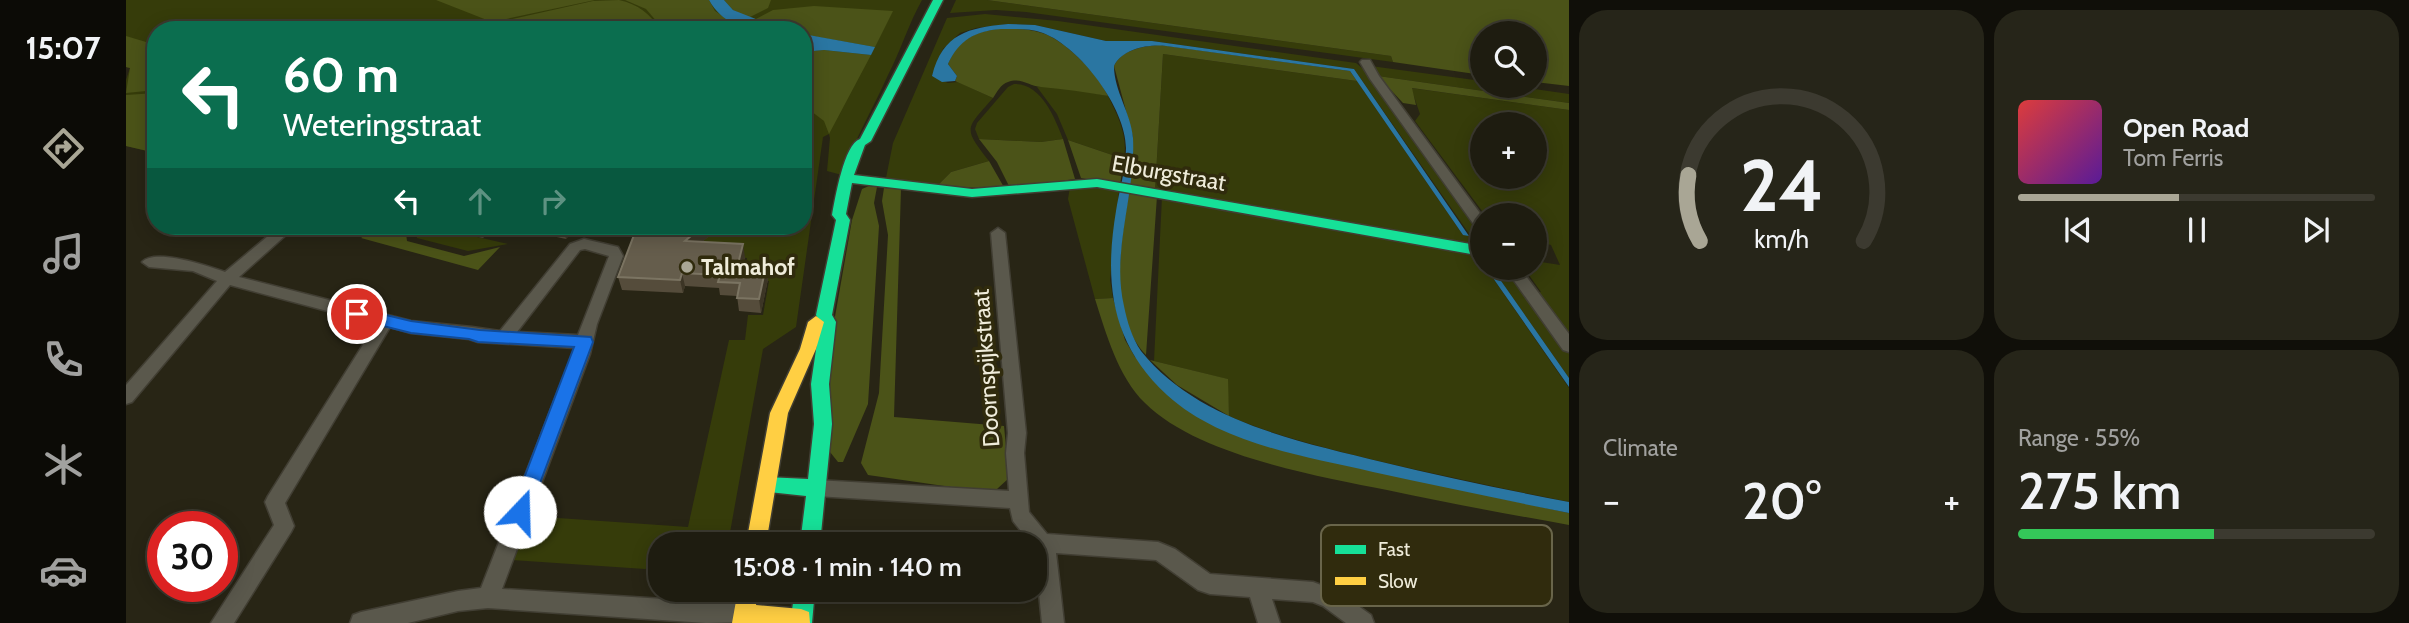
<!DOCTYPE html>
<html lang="en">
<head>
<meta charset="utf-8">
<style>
	:root { --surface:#1e1c10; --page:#262519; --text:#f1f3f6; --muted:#a1a19f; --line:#3c3a30; --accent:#a9a695 }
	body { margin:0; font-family:Cabin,sans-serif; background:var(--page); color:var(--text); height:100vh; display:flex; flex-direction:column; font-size:26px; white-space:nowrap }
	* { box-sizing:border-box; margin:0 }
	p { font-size:23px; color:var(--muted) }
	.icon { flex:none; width:38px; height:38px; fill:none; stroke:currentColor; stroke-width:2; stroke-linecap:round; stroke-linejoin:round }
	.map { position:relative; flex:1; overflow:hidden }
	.drawer { display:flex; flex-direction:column; gap:10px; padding:10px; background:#100f09; width:840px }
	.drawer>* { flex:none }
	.banner { position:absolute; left:21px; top:21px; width:665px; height:214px; border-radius:28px; box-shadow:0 4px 18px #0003,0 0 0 2px var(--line); background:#0b6e4f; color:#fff; overflow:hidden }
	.buttons { position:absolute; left:1344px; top:21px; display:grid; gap:14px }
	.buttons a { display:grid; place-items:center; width:77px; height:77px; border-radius:50%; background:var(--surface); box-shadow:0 4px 18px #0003,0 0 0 2px var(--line); font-size:35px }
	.speed { position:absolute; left:21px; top:511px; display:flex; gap:14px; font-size:35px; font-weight:700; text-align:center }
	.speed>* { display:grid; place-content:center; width:91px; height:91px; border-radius:50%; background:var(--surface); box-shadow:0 4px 18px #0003,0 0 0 2px var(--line); line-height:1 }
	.speed .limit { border:10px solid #d22; background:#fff; color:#111 }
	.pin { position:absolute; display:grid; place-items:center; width:60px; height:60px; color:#fff; margin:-30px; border:4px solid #fff; border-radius:50%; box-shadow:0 2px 7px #0007 }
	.me { position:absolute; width:77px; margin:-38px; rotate:21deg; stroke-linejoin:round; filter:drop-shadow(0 0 5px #0008) }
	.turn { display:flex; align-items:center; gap:24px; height:147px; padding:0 21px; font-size:32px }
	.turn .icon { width:91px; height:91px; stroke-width:2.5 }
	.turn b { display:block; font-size:49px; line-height:60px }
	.lanes { display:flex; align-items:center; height:66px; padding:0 21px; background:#0003; justify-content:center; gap:35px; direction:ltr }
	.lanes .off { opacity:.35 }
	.big { font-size:52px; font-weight:600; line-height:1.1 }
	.drawer .card { flex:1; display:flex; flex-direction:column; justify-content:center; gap:10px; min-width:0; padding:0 24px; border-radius:28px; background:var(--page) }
	.drawer .dial { align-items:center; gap:0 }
	.dial svg { height:182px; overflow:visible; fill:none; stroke:var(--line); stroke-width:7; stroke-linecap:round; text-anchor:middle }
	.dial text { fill:var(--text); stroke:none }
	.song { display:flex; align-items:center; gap:21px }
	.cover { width:84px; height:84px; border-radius:10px; background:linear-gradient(135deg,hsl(0 70% 55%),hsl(270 70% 35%)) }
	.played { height:7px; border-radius:4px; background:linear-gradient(90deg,var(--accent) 45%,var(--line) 45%) }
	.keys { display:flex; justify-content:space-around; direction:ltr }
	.heat { display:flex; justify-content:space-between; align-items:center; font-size:38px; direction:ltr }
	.charge { height:10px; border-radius:5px; background:linear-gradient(90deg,#34c759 55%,var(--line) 0) }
	.drawer .tiles { flex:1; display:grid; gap:10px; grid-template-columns:repeat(2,1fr) }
	.trip { position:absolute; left:522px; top:532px; width:399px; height:70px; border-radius:28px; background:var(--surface); box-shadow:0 4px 18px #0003,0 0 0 2px var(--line); font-weight:600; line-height:70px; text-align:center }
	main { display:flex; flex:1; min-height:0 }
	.dock { display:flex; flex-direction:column; width:126px; justify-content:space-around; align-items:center; background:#0c0b06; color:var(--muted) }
	.dock .icon { width:49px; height:49px }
	.dock .selected { color:var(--accent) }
	.dock b { font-size:32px; color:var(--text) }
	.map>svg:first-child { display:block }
	.green { fill:#363c0a; fill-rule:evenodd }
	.forest { fill:#4b5318 }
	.water { fill:#2a76a2 }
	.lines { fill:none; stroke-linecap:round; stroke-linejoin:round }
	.street-casing { stroke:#413e33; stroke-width:3 }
	.fast-casing { stroke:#413e33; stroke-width:3 }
	.slow-casing { stroke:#413e33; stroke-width:3 }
	.street { fill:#5a584c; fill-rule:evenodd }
	.fast { fill:#16e098; fill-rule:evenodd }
	.slow { fill:#ffcf43; fill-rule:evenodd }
	.wall { fill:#554c3b }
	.shaded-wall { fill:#3c3525 }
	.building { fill:#655d4c; stroke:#7b7462; stroke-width:2 }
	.route { fill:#1a73e8; stroke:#114b97; stroke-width:2 }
	.poi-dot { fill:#a9a695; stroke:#302b0d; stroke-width:2.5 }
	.labels { text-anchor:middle; stroke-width:7; stroke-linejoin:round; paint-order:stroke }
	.street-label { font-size:23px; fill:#efecda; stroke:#302b0d }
	.poi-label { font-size:23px; font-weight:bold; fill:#efecda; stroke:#302b0d; text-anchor:start }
	.key { fill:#302b0d; stroke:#69654a; stroke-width:2 }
	.key-label { font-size:19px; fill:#efecda }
</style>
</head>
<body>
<main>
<nav class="dock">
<b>15:07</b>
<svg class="icon selected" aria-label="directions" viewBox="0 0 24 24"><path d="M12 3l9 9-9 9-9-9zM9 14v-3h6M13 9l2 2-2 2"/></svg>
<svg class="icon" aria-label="music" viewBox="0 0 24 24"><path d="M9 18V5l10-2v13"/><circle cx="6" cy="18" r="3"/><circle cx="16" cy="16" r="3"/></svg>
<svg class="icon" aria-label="phone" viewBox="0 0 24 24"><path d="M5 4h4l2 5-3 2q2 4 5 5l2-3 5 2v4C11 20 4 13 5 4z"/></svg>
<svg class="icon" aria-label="climate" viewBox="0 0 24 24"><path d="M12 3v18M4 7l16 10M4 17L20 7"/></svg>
<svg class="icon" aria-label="car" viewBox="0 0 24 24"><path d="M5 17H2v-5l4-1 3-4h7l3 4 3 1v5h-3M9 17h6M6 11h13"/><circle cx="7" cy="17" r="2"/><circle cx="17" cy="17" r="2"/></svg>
</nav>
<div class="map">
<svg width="1443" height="623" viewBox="0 0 1443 623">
	<rect width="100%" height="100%" fill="#282515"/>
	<!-- green -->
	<path class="green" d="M 0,0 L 796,0 C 782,25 775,50 762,75 C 747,109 728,140 716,175 L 701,171 L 704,138 L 703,134 L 697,137 L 670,327 L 637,349 L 603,538 L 586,544 L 534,544 L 534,564 L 519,569 L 386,560 L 403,516 L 562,527 L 603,340 L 619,340 L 622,315 L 637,315 L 643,281 L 618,280 L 621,258 L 549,255 L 578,236 L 591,233 L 599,226 L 677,226 L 677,30 L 30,30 L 30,153 L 0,146 L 0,80 L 4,68 L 0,67 Z
		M 830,0 L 861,0 L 1265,56 L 1267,62 L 900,12 L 870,10 L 824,13 Z
		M 859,14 L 932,21 L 1230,63 L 1242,73 L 1356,231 L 1356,248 L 1029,191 L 1037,54 L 1231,81 L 1337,235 L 1344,235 L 1228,69 L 1026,41 L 980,41 L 909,25 L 882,24 L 850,28 L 834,33 L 817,49 L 806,76 L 822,83 L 832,82 L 867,98 C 840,129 836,127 863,161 L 825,172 L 811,186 L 760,178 L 767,143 L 821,18 Z
		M 1237,65 L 1356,81 L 1356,86 L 1387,86 L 1443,94 L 1443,103 L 1245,75 Z
		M 888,84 C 915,83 929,118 937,139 L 915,142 L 853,139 L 849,129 L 851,123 L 882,87 Z
		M 911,87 L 936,87 L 982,96 C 992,116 1002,136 998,159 L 942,140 L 931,114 Z
		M 1285,88 L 1443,110 L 1443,339 L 1409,292 L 1415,292 L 1398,268 L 1409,268 L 1409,261 L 1434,265 L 1425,245 L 1409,241 L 1409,215 L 1359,215 L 1289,121 L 1294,114 ZM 1356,124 L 1409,124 L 1409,177 L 1356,177 Z
		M 944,187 L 993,190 L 984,280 L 987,298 L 969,299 L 942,199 Z
		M 1036,197 L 1356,254 L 1356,268 L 1360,268 L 1443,388 L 1443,502 C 1378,489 1313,475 1248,460 C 1199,448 1149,436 1103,416 L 1101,379 L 1028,361 Z
		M 292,226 L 303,226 L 382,244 L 342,251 L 291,238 L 289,229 Z
		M 1366,268 L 1382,268 L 1443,353 L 1443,378 Z"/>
	<!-- forest -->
	<path class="forest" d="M 310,0 L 469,0 L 366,22 Z
		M 493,0 C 512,4 524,14 535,30 L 490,30 L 474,25 L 397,29 L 373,22 L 467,1 Z
		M 499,0 L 583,0 L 589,11 L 609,24 L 599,30 L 538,30 L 520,9 Z
		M 598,0 L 645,0 L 642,8 L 622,18 L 607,10 Z
		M 861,0 L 1443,0 L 1443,86 L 1409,82 L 1409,33 L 1356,33 L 1356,75 L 1267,62 L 1265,56 Z
		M 688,6 L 767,11 L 749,47 L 686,36 L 677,34 L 677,30 L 658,30 L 628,20 L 647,10 Z
		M 872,29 C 887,29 902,28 916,33 C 939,40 972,74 982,96 C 959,92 938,89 915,87 C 903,86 895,77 882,82 C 875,84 871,92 867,98 L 829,81 L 831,76 L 822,64 C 832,40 847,32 872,29 Z
		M 0,36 L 30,45 L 30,90 L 0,93 L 4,68 L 0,67 Z
		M 1034,45 L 1224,71 L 1231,81 L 1037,54 L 1029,191 L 1004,187 L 1007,137 L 988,66 C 995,50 1017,46 1034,45 Z
		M 698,50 L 745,55 L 703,134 L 698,121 L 677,105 L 677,52 Z
		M 1245,75 L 1443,103 L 1443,110 L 1286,88 L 1290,105 L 1277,103 L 1263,88 L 1253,86 Z
		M 30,93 L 30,153 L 0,146 L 0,95 Z
		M 853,139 L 915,142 L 937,139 L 949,179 L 884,188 L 871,162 Z
		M 942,140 L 998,159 L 994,185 L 955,178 Z
		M 863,161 L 879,189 L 811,186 L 825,172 Z
		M 743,186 L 751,187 L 748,203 L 753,226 L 742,404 L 717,462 L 712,462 L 704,452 L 701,362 L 726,220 L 736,189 Z
		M 758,188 L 775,189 L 768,417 L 878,426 L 883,478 L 871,489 L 846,490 L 742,475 L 735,463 L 753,393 L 762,235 L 756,201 Z
		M 1003,192 L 1031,196 L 1020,355 C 981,314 995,242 1003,192 Z
		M 252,226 L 279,226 L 281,241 L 338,256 L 374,247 L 352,270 L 235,238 Z
		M 987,298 L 999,340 L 1009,357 L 1132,442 L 1174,455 L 1443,513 L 1443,525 C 1382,514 1321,503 1261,490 C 1190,476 1071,455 1019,403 C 992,377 980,333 969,299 Z
		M 1024,360 L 1102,379 L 1103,416 L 1051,385 Z"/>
	<!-- water -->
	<path class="water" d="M 583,0 L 598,0 L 607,10 L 658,30 C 628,30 600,30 583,0 Z
		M 882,24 L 909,25 L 980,41 L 1026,41 L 1228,69 L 1343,236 L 1337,235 L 1224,71 L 1040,46 C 1022,44 996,49 988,66 C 988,91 1005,113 1007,138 C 1010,194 985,250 998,306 C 1001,321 1006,338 1015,351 C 1072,422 1172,441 1256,462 C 1318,477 1380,490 1443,502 L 1443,513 C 1378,500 1312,486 1247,472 C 1178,456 1095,444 1041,395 C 985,343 978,283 990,211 C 993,191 1000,169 1000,148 C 1000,108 954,47 917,33 C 904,28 889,29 875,29 C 849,31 833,40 822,64 L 831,76 L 829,81 L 816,82 L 806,76 C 817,33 842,28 882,24 Z
		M 677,34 L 749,47 L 745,55 L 698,50 L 677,52 Z
		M 1360,268 L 1366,268 L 1443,378 L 1443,387 Z"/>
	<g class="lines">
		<defs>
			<path id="street" d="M 1236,60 L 1244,60 L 1253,76 L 1356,216 L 1356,231 L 1351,229 L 1244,79 L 1234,62 Z
				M 154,226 L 170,226 L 113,277 L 285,321 L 346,327 L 374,331 L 444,244 L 458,239 L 492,247 L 497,256 L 471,324 L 464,354 L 376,589 L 618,604 L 626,608 L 629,615 L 626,622 L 580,623 L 362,608 L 332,611 L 282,623 L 224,623 L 227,615 L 235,612 L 332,591 L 355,588 L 449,348 L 352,342 L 343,339 L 285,333 L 264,327 L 159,503 L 168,526 L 165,532 L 108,623 L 85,623 L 148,525 L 139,502 L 142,496 L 250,324 L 104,285 L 6,402 L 0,404 L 0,385 L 91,281 L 67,271 L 23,267 L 16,262 C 29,248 82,266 99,272 ZM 459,249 L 483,256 L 452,335 L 391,332 L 454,250 Z
				M 872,228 L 879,233 L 900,433 L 898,453 L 903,512 L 921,534 L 1032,542 L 1049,549 L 1084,574 L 1187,582 L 1211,591 L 1245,615 L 1248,623 L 1220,623 L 1197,606 L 1187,602 L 1146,599 L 1154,623 L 1132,623 L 1124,597 L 1084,594 L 1072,590 L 1030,560 L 930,553 L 938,623 L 916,623 L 908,544 L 905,544 L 887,521 L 884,508 L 690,496 L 683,494 L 680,488 L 683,482 L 690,480 L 883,491 L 880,453 L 882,433 L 865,233 Z
				M 1379,268 L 1394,268 L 1443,334 L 1443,352 L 1437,350 Z"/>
			<path id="fast" d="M 807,0 L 817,0 L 745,141 L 739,145 L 728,175 L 846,189 L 971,179 L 1356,246 L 1356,256 L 971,187 L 846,197 L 726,183 L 720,214 L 724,220 L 706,315 L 710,322 L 703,384 L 706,424 L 694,544 L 674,544 L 680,496 L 633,491 L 631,485 L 633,479 L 640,477 L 682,479 L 688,424 L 685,384 L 694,322 L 690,315 L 710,220 L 706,215 C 709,199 718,144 734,139 Z
				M 669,590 L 689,590 L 686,623 L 664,623 Z"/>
			<path id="slow" d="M 690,316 L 698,322 L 690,349 L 662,413 L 640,544 L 620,544 L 644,413 L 674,349 L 682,322 Z
				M 612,590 L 632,590 L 630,605 L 675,609 L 683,612 L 684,623 L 606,623 Z"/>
		</defs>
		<!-- street casing -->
		<use href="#street" class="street-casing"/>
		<!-- fast casing -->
		<use href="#fast" class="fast-casing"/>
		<!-- slow casing -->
		<use href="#slow" class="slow-casing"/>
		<!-- street -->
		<use href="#street" class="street"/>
		<!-- fast -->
		<use href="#fast" class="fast"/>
		<!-- slow -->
		<use href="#slow" class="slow"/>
	</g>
	<!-- wall -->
	<path class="wall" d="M 303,226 L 369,226 L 357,238 Z
		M 380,226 L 451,226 L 440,239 Z
		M 488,226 L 595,226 L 576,242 L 619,257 L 617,265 L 642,279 L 635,313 L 613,311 L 611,296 L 594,295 L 593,288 L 559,286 L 557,293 L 496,290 L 492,277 L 508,237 L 488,228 Z"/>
	<!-- shaded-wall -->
	<path class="shaded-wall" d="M 352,226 L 369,226 L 357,238 Z
		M 436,226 L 451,226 L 440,239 Z
		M 577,226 L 595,226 L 562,254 L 559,241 Z
		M 617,244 L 619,257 L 614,278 L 612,264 Z
		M 640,266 L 642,279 L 635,313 L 633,299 Z
		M 556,273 L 559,286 L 557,293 L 554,280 Z"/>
	<!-- building -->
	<path class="building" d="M 508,226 L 577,226 L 559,241 L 617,244 L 612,264 L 640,266 L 633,299 L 611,298 L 614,283 L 592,282 L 594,275 L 556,273 L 554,280 L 492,277 L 511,227 Z"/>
	<!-- route -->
	<path class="route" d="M 231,308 L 285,321 L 354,330 L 465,337 L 467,342 L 401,518 L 394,521 L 387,518 L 385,512 L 448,347 L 352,342 L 343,339 L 285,333 L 225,318 L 223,314 Z"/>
	<!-- markers -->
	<circle class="poi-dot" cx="561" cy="267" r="7"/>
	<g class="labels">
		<!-- street labels -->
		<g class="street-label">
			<text transform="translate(1043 173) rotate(10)" y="8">Elburgstraat</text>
			<text transform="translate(860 368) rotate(-94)" y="8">Doornspijkstraat</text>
		</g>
		<!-- poi labels -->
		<g class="poi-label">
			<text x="575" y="275">Talmahof</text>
		</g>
	</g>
	<!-- legend -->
	<rect x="1195" y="525" width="231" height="81" rx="10" class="key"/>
	<rect x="1209" y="545" width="31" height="9" fill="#16e098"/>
	<rect x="1209" y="577" width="31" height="8" fill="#ffcf43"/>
	<g class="key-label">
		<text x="1252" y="556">Fast</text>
		<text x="1252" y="588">Slow</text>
	</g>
</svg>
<div class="buttons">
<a><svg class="icon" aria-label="search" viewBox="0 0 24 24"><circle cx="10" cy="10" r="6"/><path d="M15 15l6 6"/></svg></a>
<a>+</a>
<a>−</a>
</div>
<div class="speed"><div class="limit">30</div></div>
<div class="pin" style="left:231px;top:314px;background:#d93025"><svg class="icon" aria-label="arrive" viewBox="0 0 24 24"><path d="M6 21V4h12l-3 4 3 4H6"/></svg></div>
<svg class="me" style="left:394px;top:512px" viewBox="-20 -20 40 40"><circle r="19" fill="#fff"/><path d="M0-13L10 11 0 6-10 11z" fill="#1a73e8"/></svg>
<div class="trip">15:08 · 1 min · 140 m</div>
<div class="banner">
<div class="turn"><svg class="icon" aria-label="left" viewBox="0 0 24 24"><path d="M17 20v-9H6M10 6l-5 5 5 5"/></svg><div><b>60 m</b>Weteringstraat</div></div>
<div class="lanes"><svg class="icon" aria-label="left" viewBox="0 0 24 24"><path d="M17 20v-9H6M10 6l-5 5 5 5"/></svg><svg class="icon off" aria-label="ahead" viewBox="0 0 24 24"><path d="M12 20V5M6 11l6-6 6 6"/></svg><svg class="icon off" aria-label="right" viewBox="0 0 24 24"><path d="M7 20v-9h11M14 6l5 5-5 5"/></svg></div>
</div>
</div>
<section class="drawer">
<div class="tiles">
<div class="card dial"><svg viewBox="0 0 100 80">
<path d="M14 69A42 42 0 1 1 86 69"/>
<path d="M14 69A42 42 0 0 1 9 40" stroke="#a9a695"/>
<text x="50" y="56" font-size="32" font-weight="700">24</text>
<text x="50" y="72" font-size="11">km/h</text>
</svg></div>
<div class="card">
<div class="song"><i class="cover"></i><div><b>Open Road</b><p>Tom Ferris</p></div></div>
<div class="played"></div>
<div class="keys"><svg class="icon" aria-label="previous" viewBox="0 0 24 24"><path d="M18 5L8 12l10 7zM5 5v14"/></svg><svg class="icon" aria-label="pause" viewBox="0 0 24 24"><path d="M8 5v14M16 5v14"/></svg><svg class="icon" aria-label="next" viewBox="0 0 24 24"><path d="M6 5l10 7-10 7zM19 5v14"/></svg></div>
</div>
<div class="card"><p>Climate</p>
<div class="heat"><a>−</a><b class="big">20°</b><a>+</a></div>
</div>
<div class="card"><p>Range · 55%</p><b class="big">275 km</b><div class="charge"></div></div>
</div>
</section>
</main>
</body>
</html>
